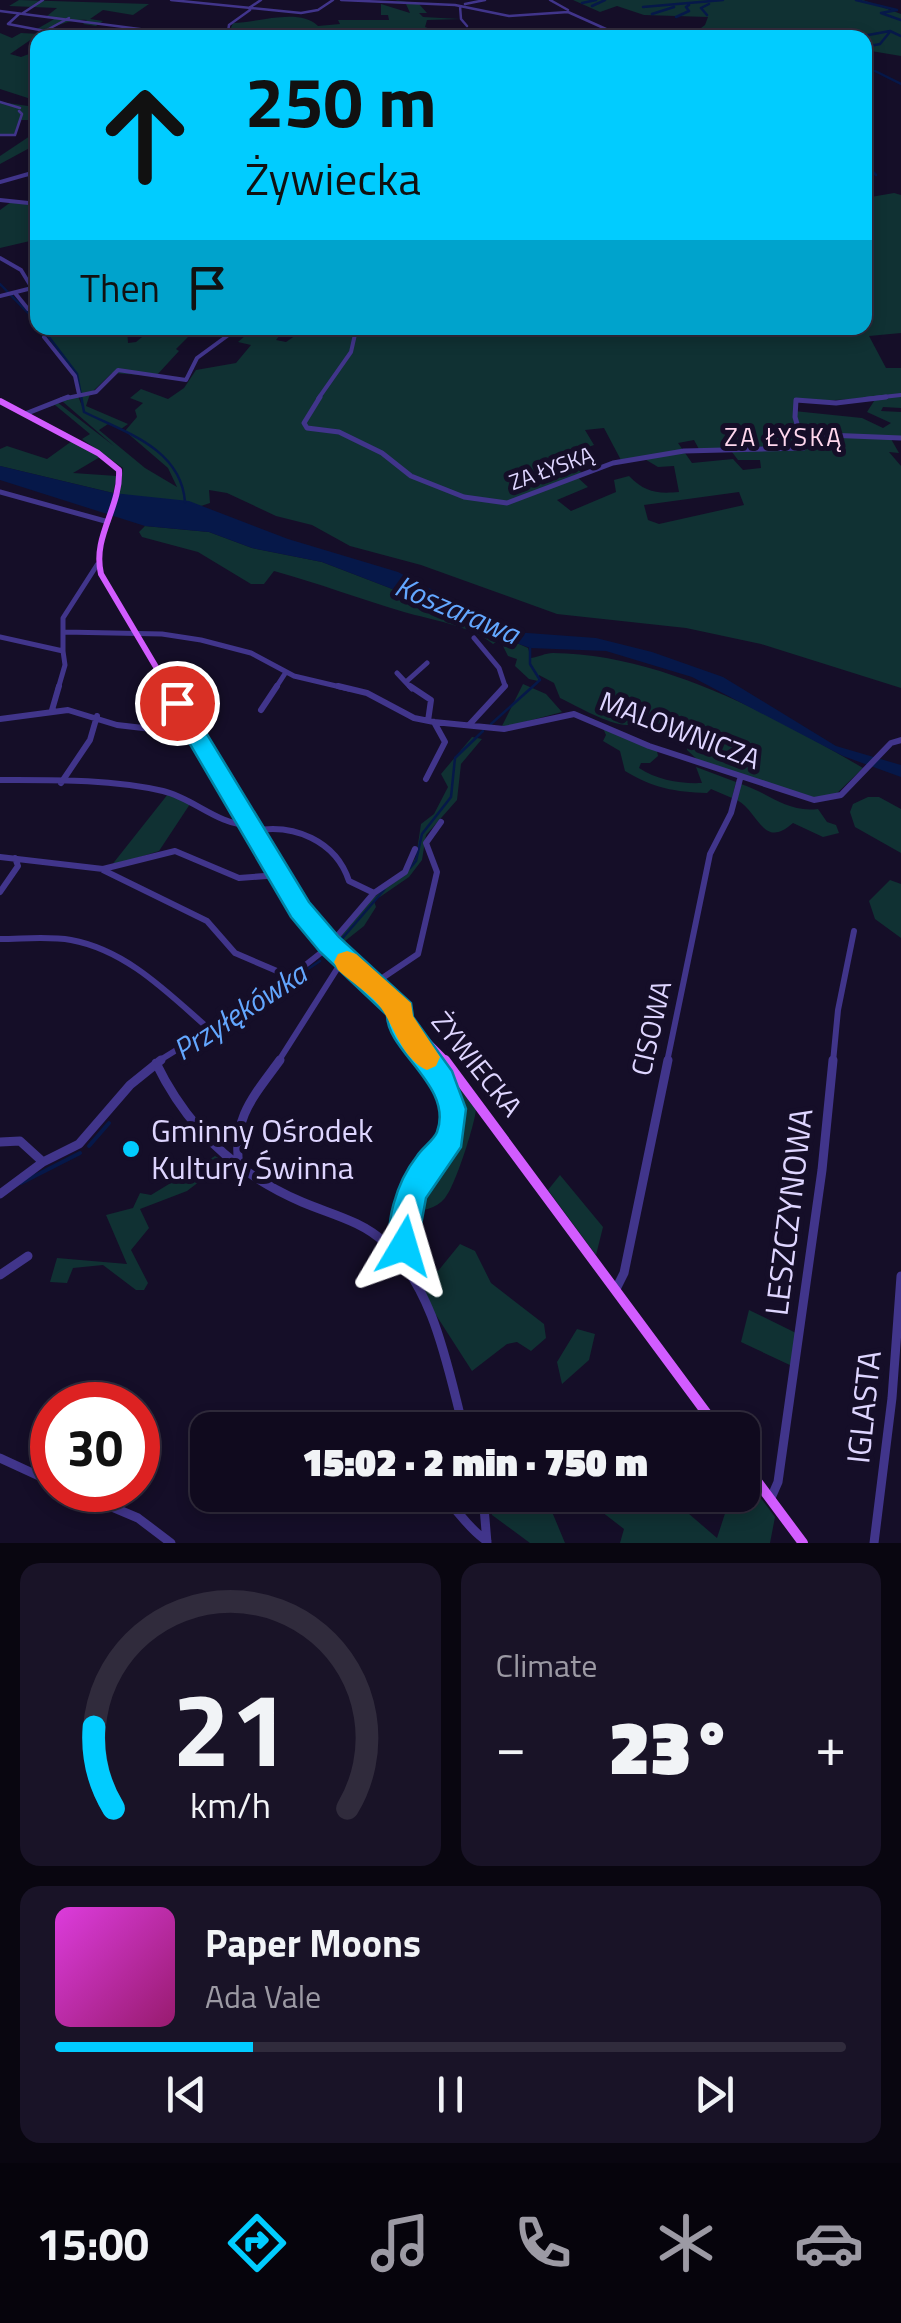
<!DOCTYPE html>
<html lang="en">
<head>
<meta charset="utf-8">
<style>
	:root { --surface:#100a1e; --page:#191327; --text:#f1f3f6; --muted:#9c9aa4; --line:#302b3c; --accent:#01ccff }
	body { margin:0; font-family:"Titillium Web",sans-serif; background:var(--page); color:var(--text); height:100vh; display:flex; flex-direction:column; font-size:38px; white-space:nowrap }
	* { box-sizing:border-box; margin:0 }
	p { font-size:32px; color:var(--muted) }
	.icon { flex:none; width:55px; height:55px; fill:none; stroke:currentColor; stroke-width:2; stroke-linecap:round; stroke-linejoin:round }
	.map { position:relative; height:1543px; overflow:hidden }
	.panel { display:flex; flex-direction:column; gap:20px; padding:20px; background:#090610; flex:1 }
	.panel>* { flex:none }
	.banner { position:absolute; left:30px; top:30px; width:842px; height:305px; border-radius:20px; box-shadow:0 5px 15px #0003,0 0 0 2px var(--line); background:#01ccff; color:#111; overflow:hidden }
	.speed { position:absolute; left:30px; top:1382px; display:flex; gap:20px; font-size:50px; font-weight:700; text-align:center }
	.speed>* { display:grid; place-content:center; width:130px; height:130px; border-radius:50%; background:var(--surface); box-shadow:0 5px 15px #0003,0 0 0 2px var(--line); line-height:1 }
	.speed .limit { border:15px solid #d22; background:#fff; color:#111 }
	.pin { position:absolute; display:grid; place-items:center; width:85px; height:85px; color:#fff; margin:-42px; border:5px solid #fff; border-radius:50%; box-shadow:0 2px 10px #0007 }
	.me { position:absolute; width:110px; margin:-55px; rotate:7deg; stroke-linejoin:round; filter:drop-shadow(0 0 8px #0008) }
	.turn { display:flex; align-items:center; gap:35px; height:210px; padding:0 50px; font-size:45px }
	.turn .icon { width:130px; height:130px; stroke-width:2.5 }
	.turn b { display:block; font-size:70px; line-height:85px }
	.then { display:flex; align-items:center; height:95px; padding:0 50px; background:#0003; gap:20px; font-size:38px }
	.big { font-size:75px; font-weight:800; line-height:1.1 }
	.panel .card { flex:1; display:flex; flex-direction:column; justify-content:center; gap:15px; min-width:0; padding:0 35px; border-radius:20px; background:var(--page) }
	.panel .dial { align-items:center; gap:0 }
	.dial svg { height:260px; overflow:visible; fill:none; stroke:var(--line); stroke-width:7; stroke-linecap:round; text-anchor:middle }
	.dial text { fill:var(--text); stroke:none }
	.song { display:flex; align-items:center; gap:30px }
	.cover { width:120px; height:120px; border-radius:15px; background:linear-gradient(135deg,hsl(300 70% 55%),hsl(320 70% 35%)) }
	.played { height:10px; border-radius:5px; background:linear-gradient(90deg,var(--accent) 25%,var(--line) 25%) }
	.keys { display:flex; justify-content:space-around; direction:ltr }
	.heat { display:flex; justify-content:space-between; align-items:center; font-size:55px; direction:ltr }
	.panel .tiles { flex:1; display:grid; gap:20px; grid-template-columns:1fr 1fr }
	.card:last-child { grid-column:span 2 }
	.trip { position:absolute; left:190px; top:1412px; width:570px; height:100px; border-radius:20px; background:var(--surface); box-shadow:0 5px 15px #0003,0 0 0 2px var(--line); font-weight:800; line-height:100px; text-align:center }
	.tabs { display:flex; height:160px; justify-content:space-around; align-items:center; background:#06040c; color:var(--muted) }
	.tabs .icon { width:70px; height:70px }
	.tabs .on { color:var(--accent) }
	.tabs b { font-size:45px; color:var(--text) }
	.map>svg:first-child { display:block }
	.green { fill:#103133; fill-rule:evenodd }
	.water { fill:#061849 }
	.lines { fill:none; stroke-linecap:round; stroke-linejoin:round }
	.stream-far1 { stroke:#061849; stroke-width:2.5 }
	.stream { stroke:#061849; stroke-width:4 }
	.minor-far4 { stroke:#41358b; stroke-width:2.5 }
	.minor-far3 { stroke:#41358b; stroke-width:4 }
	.minor-far2 { stroke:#41358b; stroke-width:5 }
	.minor-far1 { stroke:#41358b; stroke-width:6 }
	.minor { stroke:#41358b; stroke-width:9 }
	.major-far2 { stroke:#d25cff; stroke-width:6 }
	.major-far1 { stroke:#d25cff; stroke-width:8 }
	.major { stroke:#d25cff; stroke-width:10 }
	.route { fill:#01ccff; stroke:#0185a6; stroke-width:2.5 }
	.slow { fill:#f59e0b }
	.poi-dot { fill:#01ccff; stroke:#150e28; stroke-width:4 }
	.labels { text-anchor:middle; stroke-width:10; stroke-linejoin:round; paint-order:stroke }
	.far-street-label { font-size:22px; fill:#ded5ff; stroke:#150e28 }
	.far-neighbourhood-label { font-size:25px; letter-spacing:2.5px; fill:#ffd7ed; stroke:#150e28 }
	.street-label { font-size:28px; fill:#ded5ff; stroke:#150e28 }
	.water-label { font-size:30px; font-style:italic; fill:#63a7ff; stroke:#150e28 }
	.near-poi-label { font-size:32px; fill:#ded5ff; stroke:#150e28; text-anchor:start }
	.near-street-label { font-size:32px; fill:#ded5ff; stroke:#150e28 }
</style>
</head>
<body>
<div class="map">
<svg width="901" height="1543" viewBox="0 0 901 1543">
	<rect width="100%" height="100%" fill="#150e28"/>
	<!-- green -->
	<path class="green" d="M 19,0 L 149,4 L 133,15 L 103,10 L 90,19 L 103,21 L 96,26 L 83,24 L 87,20 C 65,18 55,31 37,29 L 56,18 L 47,16 L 57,8 L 9,6 Z
		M 395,0 L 419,4 L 427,13 L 419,13 L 423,17 L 460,19 L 427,20 L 425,27 L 433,30 L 416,37 L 228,35 L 233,23 C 257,23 299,7 318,26 L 340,24 L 338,20 L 389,20 L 388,15 L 381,15 L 381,4 L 410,13 L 406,4 Z
		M 573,0 L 863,0 L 901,14 L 901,56 L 865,50 L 865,38 L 689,37 L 705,25 L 708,17 L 644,15 L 617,6 L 600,12 Z
		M 0,33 L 12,38 L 21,33 L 39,34 L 10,54 L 21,57 L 37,51 L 37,70 L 34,73 L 37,75 L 37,144 L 0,164 L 0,156 L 30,136 L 34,120 L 21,120 L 15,135 L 0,135 L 0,102 L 35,107 L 34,100 L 0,89 Z
		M 894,193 L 901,195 L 901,333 L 869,336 L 886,368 L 901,368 L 901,408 L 883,407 L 881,411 L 901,412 L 901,438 L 891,439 L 899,453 L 889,452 L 901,466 L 901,688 L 761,644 L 686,628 L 557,614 L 421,565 L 350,546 L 312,525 L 276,516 L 227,493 L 209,490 L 210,503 L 201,506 L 119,494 L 123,468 L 82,439 L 90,434 L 55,405 L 43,409 L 57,402 L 114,446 L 62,401 L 78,396 L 82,406 L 76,376 L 41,328 L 127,328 L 128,343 L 136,342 L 153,328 L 205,328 L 193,332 L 176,349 L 179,351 L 156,376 L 112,373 L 90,394 L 86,406 L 128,424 L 121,429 L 108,424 L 99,430 L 145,468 L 177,487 L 168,468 L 125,431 L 137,417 L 135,410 L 143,403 L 130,398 L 141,389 L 168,399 L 184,388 L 196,370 L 236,363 L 251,345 L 238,342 L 254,328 L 281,328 L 275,333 L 280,335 L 276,340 L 286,342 L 299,333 L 320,337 L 331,328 L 865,328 L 865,198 ZM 876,398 L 867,412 L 891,423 L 883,428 L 862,418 L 794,411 L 794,402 ZM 604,428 L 622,462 L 643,458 L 658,467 L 674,466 L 679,492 C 656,494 645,492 629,476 L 614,480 L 616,492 L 571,511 L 557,500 L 588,487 L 576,476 L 582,473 L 568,460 L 586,456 L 580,450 L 594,445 L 585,430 ZM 694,440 L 700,451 L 729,448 L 738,460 L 760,460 L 761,468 L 743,470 L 733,459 L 692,463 L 678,443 ZM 739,492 L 744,505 L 659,524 L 648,520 L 644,505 Z
		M 11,202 L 32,205 L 28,213 L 37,214 L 37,245 L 30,241 L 0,248 L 0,210 Z
		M 72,441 L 100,457 L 73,473 L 117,476 L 113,493 L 0,466 L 0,449 L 7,446 L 47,459 Z
		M 145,526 L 209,532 L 252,548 L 322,562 L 395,590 L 445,617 L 504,637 L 493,644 C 469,625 432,620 404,612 C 360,599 318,583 274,571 L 264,584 L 251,584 L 198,552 L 142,537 L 139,532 Z
		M 510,640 L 528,648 L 531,658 C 539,657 545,653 553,653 C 661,654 772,715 863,768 L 832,798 L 816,798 L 702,764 L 687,750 L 686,738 C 659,716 657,726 627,725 C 607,724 579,707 560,698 L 554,683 L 539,675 L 538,681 L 529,679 L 515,666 L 517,659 L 508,656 L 501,642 Z
		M 523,684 L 546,694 L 562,712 L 501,728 Z
		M 602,726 L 657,751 L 658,756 L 650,763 L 641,763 L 639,768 C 657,780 681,784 702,783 L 696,767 L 736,782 L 732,798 L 711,789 L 707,793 C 675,792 653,788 625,771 L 620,751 L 603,741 L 606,735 Z
		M 472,737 L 482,739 L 461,764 L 457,800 L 426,835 L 422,860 L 409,877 L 374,901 L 376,907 L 364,926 L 340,945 L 336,941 L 370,900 L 406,874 L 416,857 L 421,824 L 434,814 L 448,787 L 441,774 Z
		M 741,784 C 769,793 787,813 818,809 L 827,822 L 836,825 L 839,833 L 823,837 L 793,823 C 763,850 759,812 737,800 Z
		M 168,794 L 192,801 L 159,851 L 111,866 Z
		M 868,797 L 879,797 L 901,809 L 901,853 L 855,827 L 850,812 L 853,804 Z
		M 890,880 L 901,884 L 901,938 L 875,919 L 869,901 Z
		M 430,1049 L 476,1109 C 475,1124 455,1187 445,1198 C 436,1209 422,1211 409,1212 L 419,1183 L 452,1138 L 444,1079 L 429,1055 Z
		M 215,1156 L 225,1162 L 187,1191 L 140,1209 L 149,1228 L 131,1250 L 148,1283 L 144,1290 L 136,1290 L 103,1265 L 73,1268 L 67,1283 L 50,1282 L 57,1258 L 127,1264 L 106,1215 L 133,1208 L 140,1193 L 151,1195 Z
		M 560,1175 L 603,1227 L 596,1255 L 548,1190 Z
		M 460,1244 L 475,1251 L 491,1283 L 544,1324 L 546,1338 L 531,1351 L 517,1342 L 507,1344 L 472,1371 L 427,1301 L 420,1273 L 428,1266 L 438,1271 Z
		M 749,1310 L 796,1333 L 792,1366 L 741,1342 Z
		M 577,1329 L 595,1334 L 589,1360 L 562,1384 L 557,1362 Z
		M 743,1474 L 775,1517 L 770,1543 L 620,1543 L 624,1529 L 593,1505 L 589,1495 L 667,1495 L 717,1538 L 731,1495 L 742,1495 Z
		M 487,1495 L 545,1495 L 565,1543 L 530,1543 L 492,1515 Z"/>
	<!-- water -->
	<path class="water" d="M 0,466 L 113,493 L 189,501 L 288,539 L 398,572 L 514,632 L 596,638 L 652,652 L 723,677 L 836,746 L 901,765 L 901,777 L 843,756 L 692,677 L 606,651 L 530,648 L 445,617 L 395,590 L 322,562 L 252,548 L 209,532 L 145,526 L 0,480 Z"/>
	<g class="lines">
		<!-- stream-far1 -->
		<path class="stream-far1" d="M 856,0 L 897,10 L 881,13 L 901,20
			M 582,3 L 596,0
			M 592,6 L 605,0
			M 643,7 L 723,0
			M 652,14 L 674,7
			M 707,15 L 701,8 L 709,4
			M 676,17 L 689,11 L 686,7 L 689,5
			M 852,38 L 890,31 L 901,36
			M 865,47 L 880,44 L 889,33
			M 865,68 L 872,70
			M 875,71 L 901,84
			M 865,159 L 872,163 L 869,168 L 876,175
			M 0,284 L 38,323
			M 42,328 L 77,374 L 84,412 C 124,432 181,448 185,502
			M 491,724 L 540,680 L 530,664 L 530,648
			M 410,868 L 416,861 L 422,834 L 451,797 L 455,758 L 483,731
			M 340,941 L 384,890
			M 230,1021 L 320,961"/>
		<!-- stream -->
		<path class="stream" d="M 89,1146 L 109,1123
			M 21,1183 L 80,1153"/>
		<!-- minor-far4 -->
		<path class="minor-far4" d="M 171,0 L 301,13 L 318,10 L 333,0
			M 341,0 L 455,5 L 509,16 L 568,12 L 626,38
			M 550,0 L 568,10
			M 465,4 L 485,0
			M 460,6 L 461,19 L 467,26
			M 249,8 L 261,0
			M 0,11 L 209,38
			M 23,13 L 43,0
			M 19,14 L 8,24 L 45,31 L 69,18
			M 227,38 L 229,25 L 250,10
			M 0,102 L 20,108
			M 0,135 L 15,135 L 22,114 L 19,111
			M 27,175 L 38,169"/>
		<!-- minor-far3 -->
		<path class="minor-far3" d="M 0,182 L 32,173
			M 0,200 L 38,204
			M 0,258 L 21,270 L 32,288 L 0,296
			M 15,293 L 28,309
			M 340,328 L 356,330
			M 44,337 L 75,376 L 79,394
			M 62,399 L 96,392 L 118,370 L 186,380 L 197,358 L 238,328
			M 318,399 L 351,352 L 356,330
			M 865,399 L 901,395"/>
		<!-- minor-far2 -->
		<path class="minor-far2" d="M 320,397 L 304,423 L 307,428 L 339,432 L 382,453 L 411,476 L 464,497 L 507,503 L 613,463 L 684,451 L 804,448 L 795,417 L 796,400 L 836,403 L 886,397
			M 25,414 L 68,397
			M 802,434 L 901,438
			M 0,492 L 105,521
			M 64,632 L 162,634 L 201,640 L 251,653 L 294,676 L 349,689
			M 0,637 L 63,651 L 63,618 L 97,565
			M 474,638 L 499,668 L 505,686 L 502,689
			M 397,673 L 412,689
			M 407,681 L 427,663
			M 58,689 L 65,665 L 63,651
			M 275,689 L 286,672"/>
		<!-- minor-far1 -->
		<path class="minor-far1" d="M 338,686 L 367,693 L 414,718 L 434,722 L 504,729 L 574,714 L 649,746 L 814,800 L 841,795 L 891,743 L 901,740
			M 410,686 L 431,700 L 428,721
			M 52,710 L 59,686
			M 261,710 L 277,686
			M 0,719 L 68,710 L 117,725 L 195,734
			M 469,725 L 505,686
			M 426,779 L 445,742 L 434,722
			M 0,780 C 54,780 110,779 163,791 C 193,798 218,825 249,825
			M 61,783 L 90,740 L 97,716
			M 253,831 C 294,823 336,841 349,881 L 374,893
			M 0,857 L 103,869 L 175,851 L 239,878 L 279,875
			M 103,870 L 207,921 L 235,953 L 291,977
			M 0,892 L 18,866 L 15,858
			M 0,939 C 23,939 48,936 71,940 C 126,950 167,992 208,1028
			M 372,985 L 418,954 L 437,872 L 426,843 L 441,822
			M 399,1014 L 411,1039 L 428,1062
			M 157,1062 L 275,989 L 327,948 L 374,893 L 405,872 L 415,849
			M 278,1062 L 344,958
			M 667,1062 L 710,854 L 731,813 L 740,779
			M 833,1062 L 838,1010 L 854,931"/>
		<!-- minor -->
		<path class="minor" d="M 156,1063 C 187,1127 236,1174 302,1202 C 330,1214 362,1221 384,1242 C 435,1290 447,1366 464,1430
			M 0,1142 L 20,1141 L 43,1162
			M 239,1166 C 232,1118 253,1097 280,1060
			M 0,1194 L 43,1162 L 79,1144 L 130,1085 L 161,1060
			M 409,1271 C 406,1245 403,1217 412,1192 C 419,1174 433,1162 444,1147 C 465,1118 445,1084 426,1060
			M 0,1275 L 28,1256
			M 616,1289 L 624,1273 L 668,1060
			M 0,1458 L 52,1482
			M 72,1490 L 138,1518 L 171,1543
			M 441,1495 C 459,1510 468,1529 487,1541
			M 483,1495 L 487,1543
			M 771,1498 L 778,1482 L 822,1170 L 833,1060
			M 874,1543 L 892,1398 L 901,1276"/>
		<!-- major-far2 -->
		<path class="major-far2" d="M 0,401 L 98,453 L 119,470 C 121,508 92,536 101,574 L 169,689"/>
		<!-- major-far1 -->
		<path class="major-far1" d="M 168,686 L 294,900 L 319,934 L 447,1062"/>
		<!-- major -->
		<path class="major" d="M 445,1060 L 719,1430
			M 742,1461 L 803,1543"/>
	</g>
	<!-- route -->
	<path class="route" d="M 177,695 L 185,698 L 309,902 L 339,937 L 411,1003 L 413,1017 L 452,1071 L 466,1109 L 461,1147 L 426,1198 L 415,1257 L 404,1262 L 394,1257 C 381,1227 398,1180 417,1156 C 422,1148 434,1140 437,1132 C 454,1086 387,1052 387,1015 L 320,952 L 291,917 L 166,703 Z"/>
	<!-- slow -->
	<path class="slow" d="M 347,951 L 356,954 L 411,1003 L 413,1016 L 440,1057 L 436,1066 L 427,1070 C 405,1061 395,1031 385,1014 C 377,998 351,982 338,970 L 334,962 L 338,954 Z"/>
	<!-- markers -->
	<circle class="poi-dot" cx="131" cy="1149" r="10"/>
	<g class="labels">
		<!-- far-street labels -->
		<g class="far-street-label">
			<text transform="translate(551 468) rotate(-20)" y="8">ZA ŁYSKĄ</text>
		</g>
		<!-- far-neighbourhood labels -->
		<g class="far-neighbourhood-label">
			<text x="784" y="446">ZA ŁYSKĄ</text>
		</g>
		<!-- street labels -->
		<g class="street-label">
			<text transform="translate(680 730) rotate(21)" y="10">MALOWNICZA</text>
			<text transform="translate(651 1028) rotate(-77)" y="10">CISOWA</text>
			<text transform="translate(477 1064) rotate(51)" y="10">ŻYWIECKA</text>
		</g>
		<!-- water labels -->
		<g class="water-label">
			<text transform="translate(457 610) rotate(23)" y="10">Koszarawa</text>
			<text transform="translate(240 1012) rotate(-33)" y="10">Przyłękówka</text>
		</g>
		<!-- near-poi labels -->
		<g class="near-poi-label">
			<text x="151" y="1142">Gminny Ośrodek<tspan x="151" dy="37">Kultury Świnna</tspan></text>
		</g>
		<!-- near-street labels -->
		<g class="near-street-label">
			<text transform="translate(789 1212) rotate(-83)" y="11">LESZCZYNOWA</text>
			<text transform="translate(864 1407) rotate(-84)" y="11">IGLASTA</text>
		</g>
	</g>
</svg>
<div class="speed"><div class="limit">30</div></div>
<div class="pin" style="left:177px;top:703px;background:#d93025"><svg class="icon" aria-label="arrive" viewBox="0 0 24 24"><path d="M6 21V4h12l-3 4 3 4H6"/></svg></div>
<svg class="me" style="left:404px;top:1246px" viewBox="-20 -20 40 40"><path d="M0-17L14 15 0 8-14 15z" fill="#01ccff" stroke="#fff" stroke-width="4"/></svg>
<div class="trip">15:02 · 2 min · 750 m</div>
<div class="banner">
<div class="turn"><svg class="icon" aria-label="ahead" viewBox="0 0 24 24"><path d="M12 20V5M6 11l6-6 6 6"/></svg><div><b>250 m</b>Żywiecka</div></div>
<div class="then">Then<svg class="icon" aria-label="arrive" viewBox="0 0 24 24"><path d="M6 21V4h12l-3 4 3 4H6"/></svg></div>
</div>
</div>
<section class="panel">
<div class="tiles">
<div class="card dial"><svg viewBox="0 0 100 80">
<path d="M14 69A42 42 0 1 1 86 69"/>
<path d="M14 69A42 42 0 0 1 8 44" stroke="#01ccff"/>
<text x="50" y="56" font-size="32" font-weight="700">21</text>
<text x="50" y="72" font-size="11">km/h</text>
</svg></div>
<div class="card"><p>Climate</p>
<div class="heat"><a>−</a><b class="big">23°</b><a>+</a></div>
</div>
<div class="card">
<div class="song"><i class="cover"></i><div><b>Paper Moons</b><p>Ada Vale</p></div></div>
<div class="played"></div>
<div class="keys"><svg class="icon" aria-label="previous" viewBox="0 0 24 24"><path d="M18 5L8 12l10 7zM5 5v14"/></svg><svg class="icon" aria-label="pause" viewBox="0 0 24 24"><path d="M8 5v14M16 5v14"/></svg><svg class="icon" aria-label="next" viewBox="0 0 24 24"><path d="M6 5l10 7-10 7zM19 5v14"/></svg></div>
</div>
</div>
</section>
<nav class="tabs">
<b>15:00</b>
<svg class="icon on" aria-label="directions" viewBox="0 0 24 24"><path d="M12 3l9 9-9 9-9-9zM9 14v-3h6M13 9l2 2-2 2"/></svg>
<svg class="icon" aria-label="music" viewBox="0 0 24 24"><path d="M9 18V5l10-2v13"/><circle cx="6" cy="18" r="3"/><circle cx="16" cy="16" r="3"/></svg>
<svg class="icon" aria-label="phone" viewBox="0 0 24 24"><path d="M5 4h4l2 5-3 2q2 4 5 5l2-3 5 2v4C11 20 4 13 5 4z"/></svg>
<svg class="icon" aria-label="climate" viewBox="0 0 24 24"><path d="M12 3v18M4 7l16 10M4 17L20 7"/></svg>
<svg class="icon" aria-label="car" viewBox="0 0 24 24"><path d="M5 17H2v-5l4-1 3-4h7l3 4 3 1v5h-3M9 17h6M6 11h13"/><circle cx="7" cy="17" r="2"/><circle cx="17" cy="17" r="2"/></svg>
</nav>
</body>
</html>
